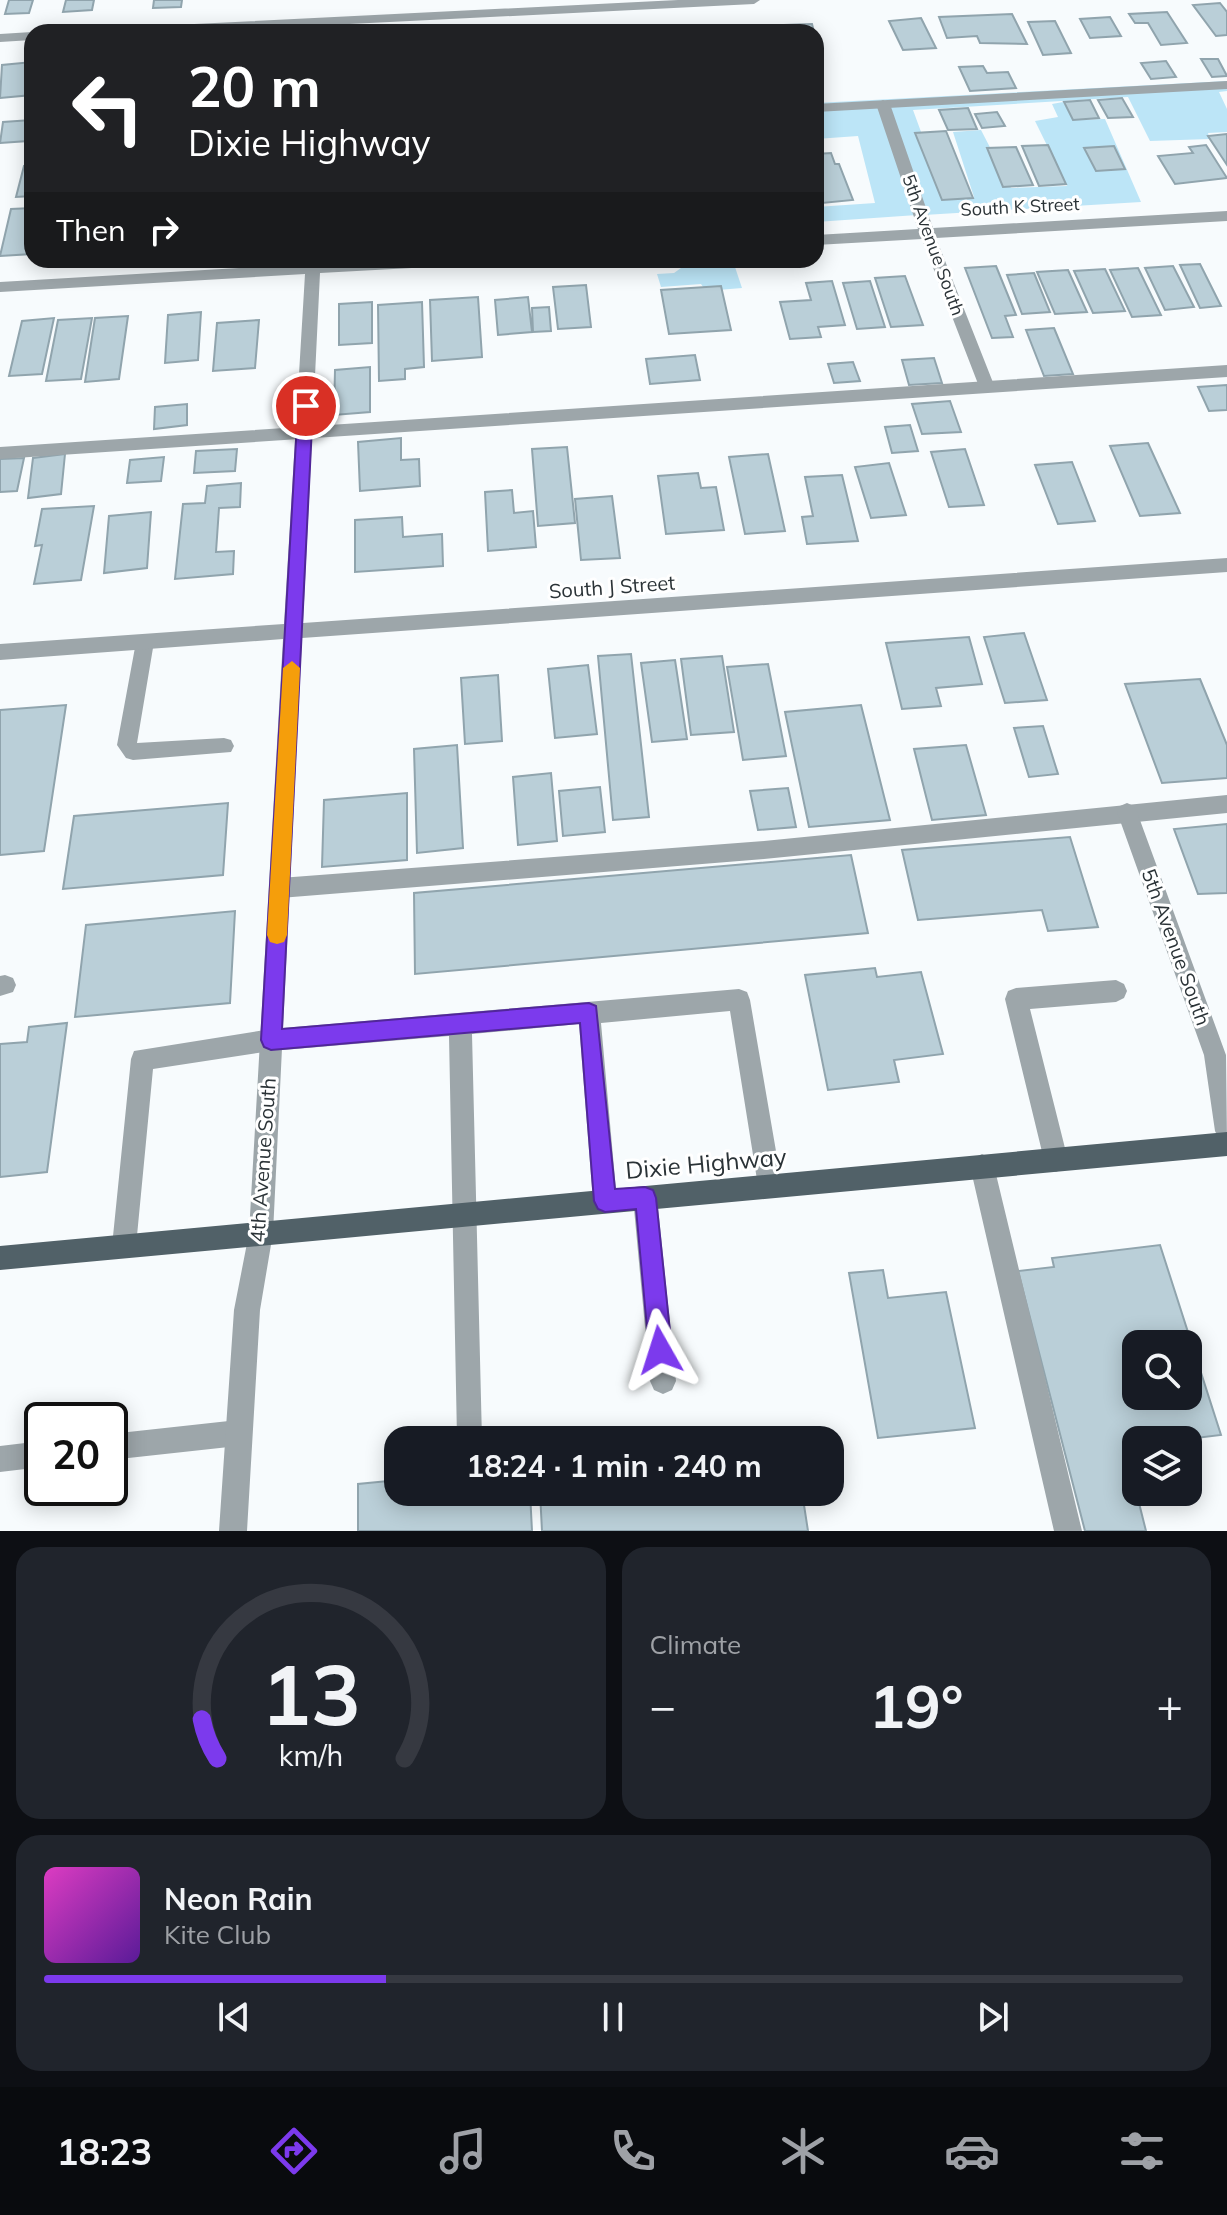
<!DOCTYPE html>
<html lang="en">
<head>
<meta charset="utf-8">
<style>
	:root { --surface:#171b24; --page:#20242c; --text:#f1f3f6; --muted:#9ea1a6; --line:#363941; --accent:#7c3aed }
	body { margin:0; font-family:Mulish,sans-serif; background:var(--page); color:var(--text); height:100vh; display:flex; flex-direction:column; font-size:30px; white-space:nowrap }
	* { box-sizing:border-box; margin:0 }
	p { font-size:26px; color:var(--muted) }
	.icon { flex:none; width:44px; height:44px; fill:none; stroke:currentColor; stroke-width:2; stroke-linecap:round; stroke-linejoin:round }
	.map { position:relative; height:1531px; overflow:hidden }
	.panel { display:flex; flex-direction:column; gap:16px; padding:16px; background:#0d0f14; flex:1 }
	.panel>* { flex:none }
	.hud { position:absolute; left:24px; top:24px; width:800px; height:244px; border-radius:24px; box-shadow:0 4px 20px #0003; background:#202124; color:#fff; overflow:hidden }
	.tools { position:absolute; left:1122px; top:1330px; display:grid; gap:16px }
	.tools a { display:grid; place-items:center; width:80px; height:80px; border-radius:16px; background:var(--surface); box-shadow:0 4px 20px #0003; font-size:40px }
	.speed { position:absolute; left:24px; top:1402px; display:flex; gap:16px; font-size:40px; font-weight:700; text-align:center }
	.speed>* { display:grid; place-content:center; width:104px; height:104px; border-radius:50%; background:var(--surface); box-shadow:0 4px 20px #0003; line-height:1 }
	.speed .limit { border:4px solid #111; border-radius:12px; background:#fff; color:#111 }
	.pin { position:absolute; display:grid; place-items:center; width:68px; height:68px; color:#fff; margin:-34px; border:4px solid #fff; border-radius:50%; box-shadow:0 2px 8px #0007 }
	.me { position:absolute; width:88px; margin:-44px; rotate:354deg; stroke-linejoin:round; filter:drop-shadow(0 0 6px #0008) }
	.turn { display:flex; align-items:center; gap:28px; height:168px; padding:0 32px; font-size:36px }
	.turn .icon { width:104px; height:104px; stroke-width:2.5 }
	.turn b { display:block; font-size:56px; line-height:68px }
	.then { display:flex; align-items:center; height:76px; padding:0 32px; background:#0003; gap:16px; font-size:30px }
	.big { font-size:60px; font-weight:700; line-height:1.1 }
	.panel .tile { flex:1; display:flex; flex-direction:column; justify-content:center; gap:12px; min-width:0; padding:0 28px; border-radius:24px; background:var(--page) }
	.panel .dial { align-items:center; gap:0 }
	.dial svg { height:208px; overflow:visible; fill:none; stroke:var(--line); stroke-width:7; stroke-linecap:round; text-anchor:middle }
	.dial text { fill:var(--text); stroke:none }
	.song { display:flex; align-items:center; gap:24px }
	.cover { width:96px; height:96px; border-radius:12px; background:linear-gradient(135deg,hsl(310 70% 55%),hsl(270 70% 35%)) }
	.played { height:8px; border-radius:4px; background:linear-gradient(90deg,var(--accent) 30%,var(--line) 30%) }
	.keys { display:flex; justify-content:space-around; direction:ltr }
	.heat { display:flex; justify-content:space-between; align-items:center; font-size:44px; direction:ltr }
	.panel .tiles { flex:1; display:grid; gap:16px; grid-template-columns:1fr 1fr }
	.tile:last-child { grid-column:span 2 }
	.trip { position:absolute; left:384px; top:1426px; width:460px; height:80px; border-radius:24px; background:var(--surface); box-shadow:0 4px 20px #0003; font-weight:700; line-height:80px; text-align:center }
	.tabs { display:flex; height:128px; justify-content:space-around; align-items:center; background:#090b0e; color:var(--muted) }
	.tabs .icon { width:56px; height:56px }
	.tabs .selected { color:var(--accent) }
	.tabs b { font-size:36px; color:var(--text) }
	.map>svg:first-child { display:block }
	.green { fill:#bce5f7 }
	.building { fill:#bacfd8; stroke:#90a4ad; stroke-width:2; fill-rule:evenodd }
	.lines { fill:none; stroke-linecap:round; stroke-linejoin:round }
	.service { fill:#9da6aa; fill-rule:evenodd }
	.minor { fill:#9da6aa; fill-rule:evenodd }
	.primary { fill:#516168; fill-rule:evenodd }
	.route { fill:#7c3aed; stroke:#51269a; stroke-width:2 }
	.slow { fill:#f59e0b }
	.labels { text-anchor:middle; stroke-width:6; stroke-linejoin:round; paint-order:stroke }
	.far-street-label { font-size:18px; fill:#2b3337; stroke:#fff }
	.street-label { font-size:20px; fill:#2b3337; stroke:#fff }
	.near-street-label { font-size:24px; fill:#2b3337; stroke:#fff }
</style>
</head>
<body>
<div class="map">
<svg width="1227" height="1531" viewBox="0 0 1227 1531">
	<rect width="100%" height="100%" fill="#f7fbfd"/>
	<!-- green -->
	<path class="green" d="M 1227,81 L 1227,91 L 1219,92 L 1227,109 L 1227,132 L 1208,133 L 1210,139 L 1150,141 L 1128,97 L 913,110 L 946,200 L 974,197 L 953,132 L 981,130 L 1011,188 L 1067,186 L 1035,121 L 1058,117 L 1052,104 L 1063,102 L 1074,120 L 1105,119 L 1141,202 L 924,215 L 879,111 L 917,215 L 816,222 L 816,207 L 875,203 L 858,136 L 816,139 L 816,103 Z
		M 716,266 L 735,267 L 742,288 L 706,291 L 701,284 L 661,287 L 657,274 L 674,273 L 681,268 Z"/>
	<!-- building -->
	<path class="building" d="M 9,0 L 33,0 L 29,13 L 5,14 Z
		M 66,0 L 94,0 L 92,10 L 63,12 Z
		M 154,0 L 182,0 L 181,7 L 153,8 Z
		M 1220,3 L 1227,12 L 1227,35 L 1216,36 L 1193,5 Z
		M 1167,12 L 1187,43 L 1161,45 L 1148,23 L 1135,23 L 1129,14 Z
		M 1012,14 L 1027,44 L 980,43 L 977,36 L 947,38 L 939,17 Z
		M 1110,17 L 1121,36 L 1090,38 L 1080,19 Z
		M 921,18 L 936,48 L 903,50 L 889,21 Z
		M 1055,21 L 1071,53 L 1043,55 L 1028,22 Z
		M 812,24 L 814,32 L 787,32 L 785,25 Z
		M 1201,59 L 1218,59 L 1227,76 L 1212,77 Z
		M 1166,61 L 1176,77 L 1151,79 L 1141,63 Z
		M 32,62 L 32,95 L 0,98 L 2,65 Z
		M 983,66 L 987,73 L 1008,72 L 1016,88 L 970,91 L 959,67 Z
		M 1122,98 L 1133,117 L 1108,118 L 1098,100 Z
		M 1090,100 L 1099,118 L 1073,120 L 1064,102 Z
		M 968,108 L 977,129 L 948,130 L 939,110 Z
		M 997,112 L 1005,126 L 982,128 L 975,114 Z
		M 31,120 L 28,141 L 0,143 L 3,122 Z
		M 946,131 L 973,198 L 942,200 L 915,133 Z
		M 1227,134 L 1227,165 L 1208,136 Z
		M 1048,145 L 1066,184 L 1039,186 L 1022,146 Z
		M 1206,145 L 1227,178 L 1175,184 L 1158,156 L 1193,153 L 1189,147 Z
		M 1114,146 L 1125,169 L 1096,171 L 1084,148 Z
		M 1016,147 L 1033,185 L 1003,187 L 987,148 Z
		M 831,153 L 835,164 L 839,164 L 853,200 L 822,203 L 816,187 L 816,154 Z
		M 32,165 L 32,196 L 16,197 L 24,166 Z
		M 32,208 L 32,254 L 0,256 L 11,209 Z
		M 1200,264 L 1221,306 L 1200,308 L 1180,265 Z
		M 996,266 L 1016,315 L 1005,316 L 1013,337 L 992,338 L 965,268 Z
		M 1173,266 L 1194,307 L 1165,310 L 1145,268 Z
		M 1138,268 L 1161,315 L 1132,317 L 1110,270 Z
		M 1105,269 L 1125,311 L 1093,313 L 1074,271 Z
		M 1068,270 L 1087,312 L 1055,314 L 1037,272 Z
		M 1034,273 L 1050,312 L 1022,314 L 1007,275 Z
		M 905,276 L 923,325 L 891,327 L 875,278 Z
		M 832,281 L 845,325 L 818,327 L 821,337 L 790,339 L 780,302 L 811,300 L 806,283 Z
		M 870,281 L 885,327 L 857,329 L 843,283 Z
		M 586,285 L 591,327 L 558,329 L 553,287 Z
		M 721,286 L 731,330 L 669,334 L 661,290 Z
		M 478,297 L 482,357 L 432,361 L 430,300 Z
		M 528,297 L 532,332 L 498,335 L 495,300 Z
		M 372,302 L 372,343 L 339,345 L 339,304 Z
		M 422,302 L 424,367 L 405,369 L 405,379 L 379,381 L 378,305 Z
		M 549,307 L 551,331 L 533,332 L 532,308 Z
		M 201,312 L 198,360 L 165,363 L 168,315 Z
		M 128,316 L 119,379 L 85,382 L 95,318 Z
		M 54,318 L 42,374 L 9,376 L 22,321 Z
		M 92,318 L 81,379 L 46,381 L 58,320 Z
		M 259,320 L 255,368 L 213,371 L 217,323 Z
		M 1054,328 L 1073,374 L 1044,376 L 1026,330 Z
		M 695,355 L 700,380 L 650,384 L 646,359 Z
		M 934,358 L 942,383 L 909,385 L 902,360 Z
		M 853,362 L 860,381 L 834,383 L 828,364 Z
		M 370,367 L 370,412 L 334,415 L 335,370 Z
		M 1227,385 L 1227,410 L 1209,411 L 1198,387 Z
		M 950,401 L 961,432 L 922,434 L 912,404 Z
		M 187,404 L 187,425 L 154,429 L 155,407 Z
		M 910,425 L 918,451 L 892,453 L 885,427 Z
		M 401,438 L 401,460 L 419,459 L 420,486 L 360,491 L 358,442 Z
		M 1148,443 L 1180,513 L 1140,516 L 1110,446 Z
		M 567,447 L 575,523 L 538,526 L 532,449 Z
		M 237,449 L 235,471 L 194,473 L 196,451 Z
		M 965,449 L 984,505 L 949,507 L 931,452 Z
		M 65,454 L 61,494 L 28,498 L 33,458 Z
		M 768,454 L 785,531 L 745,534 L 729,457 Z
		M 164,457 L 161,481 L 127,483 L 130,460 Z
		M 24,458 L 17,491 L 0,492 L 0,459 Z
		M 1072,462 L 1095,521 L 1058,524 L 1035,465 Z
		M 889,463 L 906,515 L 871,518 L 855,467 Z
		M 698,473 L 701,488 L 716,487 L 724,530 L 666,534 L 658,476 Z
		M 842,475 L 858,541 L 807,544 L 802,517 L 813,516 L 805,477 Z
		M 241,483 L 240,507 L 219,508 L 216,552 L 234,551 L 233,574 L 175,579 L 183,504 L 205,503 L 207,486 Z
		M 512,490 L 514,513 L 533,511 L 536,547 L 488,551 L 485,492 Z
		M 612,496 L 620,558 L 581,560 L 575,499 Z
		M 94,506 L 81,580 L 34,584 L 42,545 L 35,546 L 42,509 Z
		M 151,512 L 147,568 L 104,573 L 109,516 Z
		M 402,517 L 403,537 L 442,534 L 443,566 L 355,572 L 355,520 Z
		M 1024,633 L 1047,700 L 1005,703 L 984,637 Z
		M 969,637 L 982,684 L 936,688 L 941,706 L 902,709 L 886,643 Z
		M 631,654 L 649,817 L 613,820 L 598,656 Z
		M 722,656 L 734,732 L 691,735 L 681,659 Z
		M 675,660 L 687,739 L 652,742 L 641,663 Z
		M 768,664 L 786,756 L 743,760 L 727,667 Z
		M 588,665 L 597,734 L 555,738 L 548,669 Z
		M 498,675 L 502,741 L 465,744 L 461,678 Z
		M 1200,679 L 1227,745 L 1227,778 L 1162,783 L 1125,684 Z
		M 66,705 L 44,851 L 0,855 L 0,710 Z
		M 861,705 L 890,820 L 809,827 L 785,712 Z
		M 1043,726 L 1058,774 L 1029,777 L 1014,728 Z
		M 457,745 L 463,848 L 417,853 L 414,749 Z
		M 966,745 L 986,815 L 932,820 L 914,749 Z
		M 551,773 L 557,841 L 518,845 L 513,777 Z
		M 600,787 L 605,832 L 563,836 L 559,791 Z
		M 788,788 L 796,827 L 758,830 L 750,791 Z
		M 407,793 L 407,860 L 322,867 L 324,800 Z
		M 228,803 L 223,875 L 63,889 L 74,816 Z
		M 1227,824 L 1227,893 L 1198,894 L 1174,829 Z
		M 1070,837 L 1098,927 L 1048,931 L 1042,910 L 918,920 L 902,850 Z
		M 851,855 L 868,933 L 415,974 L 414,893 Z
		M 235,911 L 230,1003 L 75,1017 L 86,925 Z
		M 875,968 L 877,977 L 921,972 L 943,1054 L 894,1060 L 899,1082 L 828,1090 L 805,975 Z
		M 67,1023 L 47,1172 L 0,1177 L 0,1044 L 27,1042 L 29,1027 Z
		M 1160,1245 L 1221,1435 L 1179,1440 L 1136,1440 L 1136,1492 L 1180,1494 L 1138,1499 L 1146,1531 L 1085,1531 L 1018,1271 L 1054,1267 L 1052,1258 ZM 1136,1344 L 1188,1344 L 1188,1396 L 1136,1396 Z
		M 883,1270 L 888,1298 L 946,1292 L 975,1428 L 878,1438 L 849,1273 Z
		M 398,1480 L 398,1492 L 530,1492 L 532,1531 L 358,1531 L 358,1484 Z
		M 540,1492 L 802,1492 L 808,1531 L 542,1531 Z"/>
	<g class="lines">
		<!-- service -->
		<path class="service" d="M 1227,81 L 1227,89 L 816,112 L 816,104 Z
			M 1227,365 L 1227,377 L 0,459 L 0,447 Z
			M 145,634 L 152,637 L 154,642 L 137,743 L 224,738 L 231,740 L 234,746 L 231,752 L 133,760 L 126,758 L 117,745 L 136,642 L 138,637 Z
			M 1227,795 L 1227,813 L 764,859 L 280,898 L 273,895 L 269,888 L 273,881 L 280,878 L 764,841 Z
			M 5,975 L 13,978 L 16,985 L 13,992 L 0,996 L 0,976 Z
			M 1116,980 L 1124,984 L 1127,991 L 1124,998 L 1116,1002 L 1030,1009 L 1068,1160 L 1064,1168 L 1056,1172 L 1048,1168 L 1044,1160 L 1005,999 L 1008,991 L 1016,988 Z
			M 739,989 L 747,992 L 750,1000 L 782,1186 L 779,1195 L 770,1198 L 761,1195 L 758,1186 L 730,1011 L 601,1023 L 617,1201 L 614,1210 L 605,1213 L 596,1210 L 593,1201 L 579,1024 L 472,1034 L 482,1440 L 457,1438 L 449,1036 L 271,1051 L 153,1069 L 136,1246 L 133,1255 L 124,1258 L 115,1255 L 112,1246 L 131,1059 L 134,1051 L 271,1029 Z
			M 982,1154 L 990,1158 L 994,1166 L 1082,1531 L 1054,1531 L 970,1166 L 974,1158 Z
			M 645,1186 L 654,1189 L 657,1198 L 676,1381 L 672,1390 L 663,1394 L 654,1390 L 650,1381 L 633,1198 L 636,1189 Z
			M 238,1420 L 247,1424 L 251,1433 L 247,1442 L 238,1446 L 110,1460 L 110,1434 Z
			M 42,1441 L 42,1467 L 0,1472 L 0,1446 Z"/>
		<!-- minor -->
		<path class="minor" d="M 678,0 L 760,0 L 754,4 L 189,32 L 106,32 L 112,28 Z
			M 32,32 L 32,40 L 0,42 L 0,34 Z
			M 883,100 L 890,104 L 933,228 L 1227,211 L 1227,221 L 936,238 L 994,385 L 992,389 L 980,389 L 922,239 L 816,245 L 816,235 L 918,229 L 876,104 Z
			M 305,260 L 321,260 L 320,264 L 475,260 L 467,265 L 320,273 L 303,623 L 1227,558 L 1227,572 L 302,638 L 273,1233 L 260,1310 L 247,1531 L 219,1531 L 234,1310 L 249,1233 L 283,639 L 0,660 L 0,644 L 284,624 L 305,274 L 0,292 L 0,282 L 305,264 Z
			M 1127,803 L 1134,806 L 1137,812 L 1226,1055 L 1227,1143 L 1219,1139 L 1215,1131 L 1204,1055 L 1117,812 L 1120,806 Z"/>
		<!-- primary -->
		<path class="primary" d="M 1227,1132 L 1227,1156 L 0,1270 L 0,1246 Z"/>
	</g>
	<!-- route -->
	<path class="route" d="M 306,401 L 313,406 L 282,1029 L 589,1003 L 596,1006 L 615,1189 L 645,1187 L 653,1190 L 656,1198 L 672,1350 L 668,1358 L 660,1362 L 652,1358 L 649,1350 L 636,1209 L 605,1212 L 598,1209 L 594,1201 L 580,1023 L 271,1050 L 264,1047 L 261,1040 L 298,406 Z"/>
	<!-- slow -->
	<path class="slow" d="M 292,661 L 300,668 L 287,935 L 284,942 L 277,944 L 270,942 L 267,935 L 283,668 Z"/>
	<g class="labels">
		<!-- far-street labels -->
		<g class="far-street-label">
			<text transform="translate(1020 207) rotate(-3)" y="6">South K Street</text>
			<text transform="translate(933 245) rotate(70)" y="6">5th Avenue South</text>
		</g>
		<!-- street labels -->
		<g class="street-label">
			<text transform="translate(612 587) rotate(-4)" y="7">South J Street</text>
			<text transform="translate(1176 947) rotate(70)" y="7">5th Avenue South</text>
			<text transform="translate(263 1160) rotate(-86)" y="7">4th Avenue South</text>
		</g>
		<!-- near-street labels -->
		<g class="near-street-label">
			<text transform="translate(706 1164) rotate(-5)" y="8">Dixie Highway</text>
		</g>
	</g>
</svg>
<div class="tools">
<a><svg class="icon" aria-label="search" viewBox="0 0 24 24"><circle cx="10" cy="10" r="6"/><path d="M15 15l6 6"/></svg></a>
<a><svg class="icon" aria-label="layers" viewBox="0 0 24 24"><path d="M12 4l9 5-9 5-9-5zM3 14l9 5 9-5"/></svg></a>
</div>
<div class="speed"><div class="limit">20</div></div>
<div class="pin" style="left:306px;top:406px;background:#d93025"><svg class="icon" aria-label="arrive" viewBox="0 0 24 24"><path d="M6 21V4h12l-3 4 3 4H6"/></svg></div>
<svg class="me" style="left:660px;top:1350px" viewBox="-20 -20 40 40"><path d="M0-17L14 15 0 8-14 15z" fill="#7c3aed" stroke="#fff" stroke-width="4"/></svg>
<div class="trip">18:24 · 1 min · 240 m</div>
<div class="hud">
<div class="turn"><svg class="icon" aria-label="left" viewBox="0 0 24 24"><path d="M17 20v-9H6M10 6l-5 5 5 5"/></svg><div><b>20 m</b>Dixie Highway</div></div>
<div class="then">Then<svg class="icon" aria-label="right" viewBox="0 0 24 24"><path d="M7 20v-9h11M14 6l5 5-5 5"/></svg></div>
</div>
</div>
<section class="panel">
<div class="tiles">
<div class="tile dial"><svg viewBox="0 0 100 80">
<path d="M14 69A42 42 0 1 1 86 69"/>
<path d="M14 69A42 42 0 0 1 8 54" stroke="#7c3aed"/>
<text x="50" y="56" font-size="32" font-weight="700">13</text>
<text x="50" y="72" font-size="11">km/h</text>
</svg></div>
<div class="tile"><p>Climate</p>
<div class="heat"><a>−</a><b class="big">19°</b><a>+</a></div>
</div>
<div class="tile">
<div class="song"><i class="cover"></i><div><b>Neon Rain</b><p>Kite Club</p></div></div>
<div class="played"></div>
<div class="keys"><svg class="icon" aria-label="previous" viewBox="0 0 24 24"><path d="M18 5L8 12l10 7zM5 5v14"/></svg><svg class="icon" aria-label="pause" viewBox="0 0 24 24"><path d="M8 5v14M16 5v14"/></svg><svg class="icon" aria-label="next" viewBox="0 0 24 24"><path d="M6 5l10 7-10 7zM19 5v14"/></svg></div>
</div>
</div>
</section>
<nav class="tabs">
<b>18:23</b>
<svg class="icon selected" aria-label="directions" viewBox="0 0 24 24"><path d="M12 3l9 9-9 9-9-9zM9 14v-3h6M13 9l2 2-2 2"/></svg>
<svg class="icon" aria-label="music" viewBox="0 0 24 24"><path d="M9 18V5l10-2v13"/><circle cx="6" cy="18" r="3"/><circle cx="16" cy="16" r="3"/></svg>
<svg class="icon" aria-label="phone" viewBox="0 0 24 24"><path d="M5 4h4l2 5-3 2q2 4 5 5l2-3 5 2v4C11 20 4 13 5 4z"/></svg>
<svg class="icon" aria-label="climate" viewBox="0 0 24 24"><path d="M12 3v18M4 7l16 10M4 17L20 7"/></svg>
<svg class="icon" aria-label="car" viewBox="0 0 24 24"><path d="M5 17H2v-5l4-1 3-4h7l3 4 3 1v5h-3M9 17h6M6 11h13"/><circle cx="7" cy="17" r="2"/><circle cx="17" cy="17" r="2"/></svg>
<svg class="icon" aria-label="filters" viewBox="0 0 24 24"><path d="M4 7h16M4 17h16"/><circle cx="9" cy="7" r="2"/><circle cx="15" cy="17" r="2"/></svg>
</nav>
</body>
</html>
